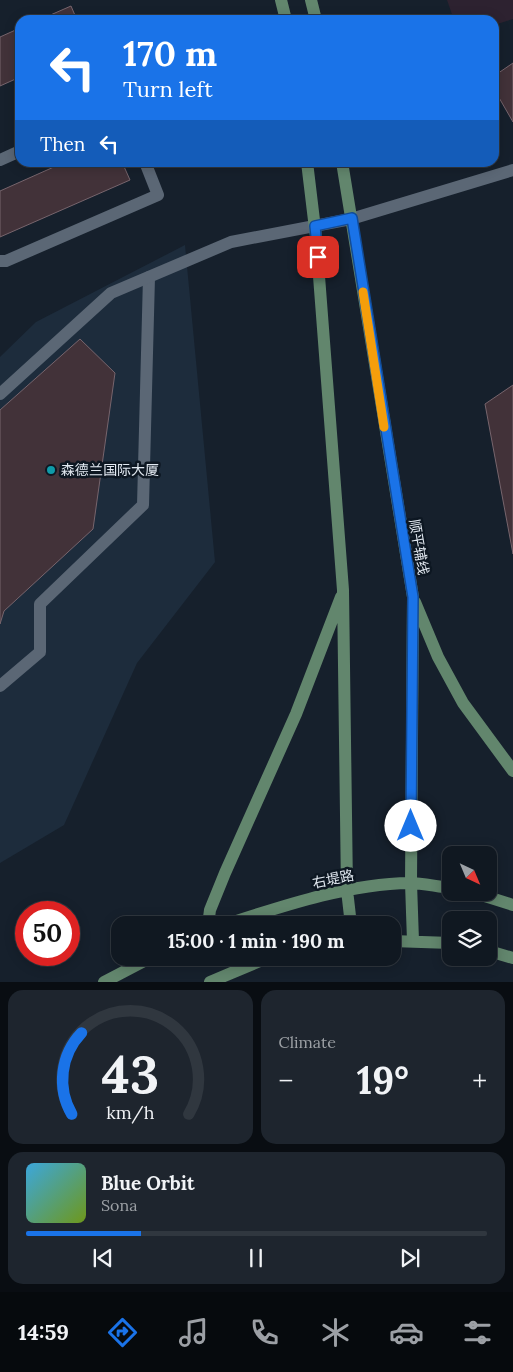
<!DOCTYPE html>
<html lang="en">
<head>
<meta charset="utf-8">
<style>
	:root { --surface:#101821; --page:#1e252e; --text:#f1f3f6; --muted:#9ca0a5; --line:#30373f; --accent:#1a73e8 }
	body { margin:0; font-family:Lora,"Noto Sans SC",serif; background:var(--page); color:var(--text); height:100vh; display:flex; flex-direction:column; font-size:19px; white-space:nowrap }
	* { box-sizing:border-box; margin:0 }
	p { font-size:16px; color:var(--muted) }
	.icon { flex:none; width:28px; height:28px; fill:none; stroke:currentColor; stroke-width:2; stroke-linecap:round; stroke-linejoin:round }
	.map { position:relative; height:982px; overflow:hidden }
	.drawer { display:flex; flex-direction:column; gap:8px; padding:8px; background:#090d12; flex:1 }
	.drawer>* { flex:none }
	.banner { position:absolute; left:15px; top:15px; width:484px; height:152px; border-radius:15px; box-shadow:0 2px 12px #0003,0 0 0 1px var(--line); background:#1a73e8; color:#fff; overflow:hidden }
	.needle { width:32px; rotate:136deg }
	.buttons { position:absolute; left:442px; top:846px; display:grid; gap:10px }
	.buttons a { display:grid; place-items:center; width:55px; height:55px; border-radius:10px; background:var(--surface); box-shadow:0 2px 12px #0003,0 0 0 1px var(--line); font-size:25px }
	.speed { position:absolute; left:15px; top:901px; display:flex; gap:10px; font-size:25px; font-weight:700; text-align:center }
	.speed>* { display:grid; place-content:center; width:65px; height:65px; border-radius:50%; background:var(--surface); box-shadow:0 2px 12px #0003,0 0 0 1px var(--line); line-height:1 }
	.speed .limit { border:8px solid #d22; background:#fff; color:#111 }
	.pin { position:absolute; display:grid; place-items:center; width:42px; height:42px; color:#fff; margin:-21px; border-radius:10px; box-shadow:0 2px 8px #0006 }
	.me { position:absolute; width:55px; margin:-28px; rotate:0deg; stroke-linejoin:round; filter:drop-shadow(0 0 4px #0008) }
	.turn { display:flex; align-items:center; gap:18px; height:105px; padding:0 25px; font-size:22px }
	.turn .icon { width:65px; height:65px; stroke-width:2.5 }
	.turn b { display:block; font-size:35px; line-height:42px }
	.then { display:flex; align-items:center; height:48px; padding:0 25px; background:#0003; gap:10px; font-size:19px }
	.big { font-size:38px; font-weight:700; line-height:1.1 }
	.drawer .widget { flex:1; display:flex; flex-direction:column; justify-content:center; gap:8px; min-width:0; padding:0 18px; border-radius:15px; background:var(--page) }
	.drawer .dial { align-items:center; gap:0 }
	.dial svg { height:130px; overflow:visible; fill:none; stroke:var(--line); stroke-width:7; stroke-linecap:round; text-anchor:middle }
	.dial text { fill:var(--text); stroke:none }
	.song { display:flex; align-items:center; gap:15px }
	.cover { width:60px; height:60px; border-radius:8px; background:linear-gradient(135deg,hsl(200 70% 55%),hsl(80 70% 35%)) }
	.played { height:5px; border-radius:2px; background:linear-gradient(90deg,var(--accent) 25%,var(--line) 25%) }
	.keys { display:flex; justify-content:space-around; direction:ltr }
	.heat { display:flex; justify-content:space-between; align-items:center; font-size:28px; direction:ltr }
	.drawer .tiles { flex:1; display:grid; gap:8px; grid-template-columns:1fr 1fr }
	.widget:last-child { grid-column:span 2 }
	.trip { position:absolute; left:111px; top:916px; width:290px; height:50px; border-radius:15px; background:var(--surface); box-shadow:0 2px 12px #0003,0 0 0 1px var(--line); font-weight:700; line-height:50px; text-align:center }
	.tab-bar { display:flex; height:80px; justify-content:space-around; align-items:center; background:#060a0d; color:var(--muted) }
	.tab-bar .icon { width:35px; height:35px }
	.tab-bar .active { color:var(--accent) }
	.tab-bar b { font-size:22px; color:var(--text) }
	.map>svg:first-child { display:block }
	.built { fill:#1d2c3c }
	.education { fill:#2d2230 }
	.building { fill:#423239; stroke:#77656d }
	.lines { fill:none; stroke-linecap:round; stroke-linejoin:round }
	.service { stroke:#5b6775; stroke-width:12 }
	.minor { stroke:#5b6775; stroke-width:12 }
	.secondary { stroke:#62866d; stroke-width:12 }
	.route-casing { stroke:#114b97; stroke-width:12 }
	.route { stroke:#1a73e8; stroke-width:9 }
	.slow { stroke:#f59e0b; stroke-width:9 }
	.culture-dot { fill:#0f9aa8; stroke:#0d1722; stroke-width:2 }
	.labels { text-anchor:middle; stroke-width:5; stroke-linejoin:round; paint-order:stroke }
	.poi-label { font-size:14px; fill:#e2e9f1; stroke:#0d1722; text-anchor:start }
	.street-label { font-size:14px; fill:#e2e9f1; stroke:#0d1722 }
</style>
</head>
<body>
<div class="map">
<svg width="513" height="982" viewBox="0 0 513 982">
	<rect width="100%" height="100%" fill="#16202c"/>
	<!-- built -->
	<path class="built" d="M 185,245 L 215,562 L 137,663 L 64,825 L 0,863 L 0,357 L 36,322 Z"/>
	<!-- education -->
	<path class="education" d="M 447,0 L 513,0 L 513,19 L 494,25 L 494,20 L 454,20 Z"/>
	<!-- building -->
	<path class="building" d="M 71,6 L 77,20 L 39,20 Z
		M 20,28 L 20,77 L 0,86 L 0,37 Z
		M 513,63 L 513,122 L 494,89 L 494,76 Z
		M 65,162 L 122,162 L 130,180 L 0,237 L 0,191 Z
		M 80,339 L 115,373 L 93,529 L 4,611 L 0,624 L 0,410 Z
		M 513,385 L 513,554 L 485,404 Z"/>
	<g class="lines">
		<!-- service -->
		<path class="service" d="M 0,160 L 20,151
			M 351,219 L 513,170
			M 0,261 L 6,261 L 158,195 L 145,162
			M 0,686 L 40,652 L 40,604 L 143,505 L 149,277"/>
		<!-- minor -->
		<path class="minor" d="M 0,394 L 111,293 L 231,242 L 351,219"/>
		<!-- secondary -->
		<path class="secondary" d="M 281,0 L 286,20
			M 311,0 L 316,20
			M 307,162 L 316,237 L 343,590 L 347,890 L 351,925
			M 342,162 L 413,597 L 411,883 L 413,941
			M 415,602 L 438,657 L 463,703 L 513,771
			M 472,892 L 513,905
			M 208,925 L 210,910 L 225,873 L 296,714 L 341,597
			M 224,925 C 283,906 347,884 410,883 C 423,883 438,887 451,888
			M 392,941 L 451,943
			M 489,951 L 513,958
			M 104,982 L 150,958
			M 210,982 L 267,958"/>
	</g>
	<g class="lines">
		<defs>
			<path id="route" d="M 318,257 L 315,226 L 352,218 L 413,597 L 411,826"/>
		</defs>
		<!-- route casing -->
		<use href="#route" class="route-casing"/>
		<!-- route -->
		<use href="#route" class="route"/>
		<!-- slow -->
		<path class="slow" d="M 363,292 L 384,427"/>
	</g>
	<!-- markers -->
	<circle class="culture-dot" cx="51" cy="470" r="5"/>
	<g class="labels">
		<!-- poi labels -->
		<g class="poi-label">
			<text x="61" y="475">森德兰国际大厦</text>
		</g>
		<!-- street labels -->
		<g class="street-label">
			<text transform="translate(419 547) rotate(80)" y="5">顺平辅线</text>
			<text transform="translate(333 879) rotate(-12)" y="5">右堤路</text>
		</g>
	</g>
</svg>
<div class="buttons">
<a><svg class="needle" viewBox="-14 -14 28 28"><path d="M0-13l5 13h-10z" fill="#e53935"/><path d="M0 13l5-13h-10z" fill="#9ca0a5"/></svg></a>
<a><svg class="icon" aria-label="layers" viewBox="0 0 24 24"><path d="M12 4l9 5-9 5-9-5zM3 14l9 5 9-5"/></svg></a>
</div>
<div class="speed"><div class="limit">50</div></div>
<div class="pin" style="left:318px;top:257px;background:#d93025"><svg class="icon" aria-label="arrive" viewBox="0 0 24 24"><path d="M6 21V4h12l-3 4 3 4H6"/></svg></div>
<svg class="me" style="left:411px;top:826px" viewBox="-20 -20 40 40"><circle r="19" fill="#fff"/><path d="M0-13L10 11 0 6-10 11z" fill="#1a73e8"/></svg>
<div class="trip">15:00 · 1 min · 190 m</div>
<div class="banner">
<div class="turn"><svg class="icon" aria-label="left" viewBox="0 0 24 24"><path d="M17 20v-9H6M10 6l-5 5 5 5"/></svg><div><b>170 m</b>Turn left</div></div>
<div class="then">Then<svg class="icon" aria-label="left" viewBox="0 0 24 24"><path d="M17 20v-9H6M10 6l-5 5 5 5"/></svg></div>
</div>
</div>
<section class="drawer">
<div class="tiles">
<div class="widget dial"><svg viewBox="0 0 100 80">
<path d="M14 69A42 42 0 1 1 86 69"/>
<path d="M14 69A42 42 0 0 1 20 19" stroke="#1a73e8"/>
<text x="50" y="56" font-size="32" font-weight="700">43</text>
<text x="50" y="72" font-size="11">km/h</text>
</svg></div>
<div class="widget"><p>Climate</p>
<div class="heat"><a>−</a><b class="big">19°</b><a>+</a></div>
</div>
<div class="widget">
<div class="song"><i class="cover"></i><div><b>Blue Orbit</b><p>Sona</p></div></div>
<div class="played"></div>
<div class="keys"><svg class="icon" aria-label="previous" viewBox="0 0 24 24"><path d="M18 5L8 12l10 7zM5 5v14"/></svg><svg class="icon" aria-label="pause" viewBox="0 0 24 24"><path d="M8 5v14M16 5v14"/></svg><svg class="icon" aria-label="next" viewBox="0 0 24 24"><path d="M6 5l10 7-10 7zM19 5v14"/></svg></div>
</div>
</div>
</section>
<nav class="tab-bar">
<b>14:59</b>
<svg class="icon active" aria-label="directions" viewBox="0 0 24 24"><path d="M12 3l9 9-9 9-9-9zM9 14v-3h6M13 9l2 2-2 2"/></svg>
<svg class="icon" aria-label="music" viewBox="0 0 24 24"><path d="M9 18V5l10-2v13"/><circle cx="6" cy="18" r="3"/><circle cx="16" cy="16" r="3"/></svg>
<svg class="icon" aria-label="phone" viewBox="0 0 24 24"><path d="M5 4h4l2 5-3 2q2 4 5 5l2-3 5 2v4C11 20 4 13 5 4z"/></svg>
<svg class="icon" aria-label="climate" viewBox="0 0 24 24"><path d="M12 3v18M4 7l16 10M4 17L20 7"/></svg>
<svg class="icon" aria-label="car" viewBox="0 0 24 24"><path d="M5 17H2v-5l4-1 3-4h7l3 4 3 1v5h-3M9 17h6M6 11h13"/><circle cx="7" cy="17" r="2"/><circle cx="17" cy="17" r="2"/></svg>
<svg class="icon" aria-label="filters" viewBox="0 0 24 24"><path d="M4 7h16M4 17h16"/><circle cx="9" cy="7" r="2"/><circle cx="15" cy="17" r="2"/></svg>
</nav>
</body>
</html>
